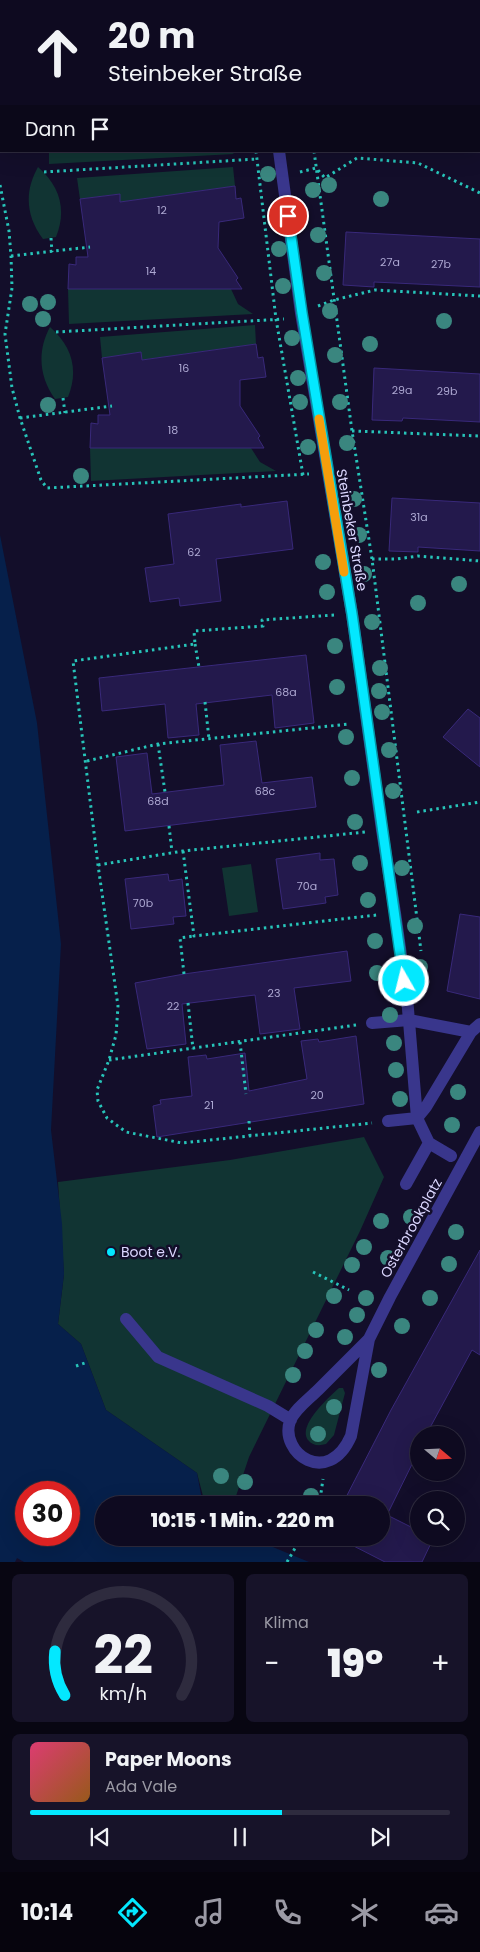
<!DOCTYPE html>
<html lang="de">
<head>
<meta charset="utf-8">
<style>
	:root { --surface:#0e0a20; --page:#171329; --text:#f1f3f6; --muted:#9b9aa5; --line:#2e2b3e; --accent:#03e8ff }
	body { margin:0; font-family:Poppins,sans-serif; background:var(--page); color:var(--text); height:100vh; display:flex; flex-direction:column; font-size:19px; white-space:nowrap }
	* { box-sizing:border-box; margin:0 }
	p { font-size:16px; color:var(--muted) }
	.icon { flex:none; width:28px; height:28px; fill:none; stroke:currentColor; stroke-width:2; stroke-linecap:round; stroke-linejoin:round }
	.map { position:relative; height:1562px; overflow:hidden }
	.sheet { display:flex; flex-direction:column; gap:12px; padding:12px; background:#080612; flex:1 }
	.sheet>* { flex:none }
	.guide { position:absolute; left:0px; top:0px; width:480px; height:152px; box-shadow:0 5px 20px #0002,0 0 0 1px var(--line); background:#0e0a20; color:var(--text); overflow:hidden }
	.needle { width:32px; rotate:109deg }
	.controls { position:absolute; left:410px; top:1426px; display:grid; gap:10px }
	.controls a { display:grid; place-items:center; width:55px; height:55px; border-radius:50%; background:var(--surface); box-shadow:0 5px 20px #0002,0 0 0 1px var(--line); font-size:25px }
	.speed { position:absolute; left:15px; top:1481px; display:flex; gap:10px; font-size:25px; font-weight:700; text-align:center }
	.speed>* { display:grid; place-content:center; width:65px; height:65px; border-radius:50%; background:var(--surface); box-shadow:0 5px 20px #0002,0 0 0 1px var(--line); line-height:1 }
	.speed .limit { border:8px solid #d22; background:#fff; color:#111 }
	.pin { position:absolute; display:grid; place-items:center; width:42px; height:42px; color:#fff; margin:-21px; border:2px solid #fff; border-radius:50%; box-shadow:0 1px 5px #0007 }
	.me { position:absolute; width:55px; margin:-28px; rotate:352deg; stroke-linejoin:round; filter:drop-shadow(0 0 4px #0008) }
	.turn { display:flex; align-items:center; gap:18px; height:105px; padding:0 25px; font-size:22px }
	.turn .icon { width:65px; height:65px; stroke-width:2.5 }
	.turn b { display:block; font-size:35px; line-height:42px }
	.then { display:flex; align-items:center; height:48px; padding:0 25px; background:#0003; gap:10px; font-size:19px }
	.big { font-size:38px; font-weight:800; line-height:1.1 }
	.sheet .widget { flex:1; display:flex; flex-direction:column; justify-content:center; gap:8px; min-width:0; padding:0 18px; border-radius:8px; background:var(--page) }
	.sheet .dial { align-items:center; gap:0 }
	.dial svg { height:130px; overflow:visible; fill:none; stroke:var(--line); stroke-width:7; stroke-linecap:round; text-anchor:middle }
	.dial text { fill:var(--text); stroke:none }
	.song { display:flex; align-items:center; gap:15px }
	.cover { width:60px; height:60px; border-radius:8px; background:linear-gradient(135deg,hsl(340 70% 55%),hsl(30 70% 35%)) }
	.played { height:5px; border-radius:2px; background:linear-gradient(90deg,var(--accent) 60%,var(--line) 60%) }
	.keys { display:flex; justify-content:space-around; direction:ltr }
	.heat { display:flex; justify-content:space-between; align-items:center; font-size:28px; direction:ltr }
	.sheet .tiles { flex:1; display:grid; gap:12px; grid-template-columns:1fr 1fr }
	.widget:last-child { grid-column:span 2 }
	.trip { position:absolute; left:95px; top:1496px; width:295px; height:50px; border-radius:25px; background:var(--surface); box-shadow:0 5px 20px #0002,0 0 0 1px var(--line); font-weight:800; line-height:50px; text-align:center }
	.tab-bar { display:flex; height:80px; justify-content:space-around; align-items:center; background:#06040d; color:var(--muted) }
	.tab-bar .icon { width:35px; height:35px }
	.tab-bar .selected { color:var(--accent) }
	.tab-bar b { font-size:22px; color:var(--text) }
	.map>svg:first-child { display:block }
	.green { fill:#113433 }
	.water { fill:#06204b; fill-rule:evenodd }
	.building { fill:#23194c; stroke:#39297a }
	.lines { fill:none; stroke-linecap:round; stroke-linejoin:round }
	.path { stroke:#27c4b9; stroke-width:3; stroke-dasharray:2.5 4; stroke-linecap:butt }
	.minor { stroke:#39368c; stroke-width:12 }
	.tree { fill:#3a867f }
	.route-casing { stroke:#0297a6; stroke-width:12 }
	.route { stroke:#03e8ff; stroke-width:9 }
	.slow { stroke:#f59e0b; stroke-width:9 }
	.poi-dot { fill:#03e8ff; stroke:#130e2a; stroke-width:2 }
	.labels { text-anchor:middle; stroke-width:5; stroke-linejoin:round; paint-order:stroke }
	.number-label { font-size:11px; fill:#ada8d2 }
	.street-label { font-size:14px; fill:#dbd7ff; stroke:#130e2a }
	.poi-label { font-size:14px; fill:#dbd7ff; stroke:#130e2a; text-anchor:start }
</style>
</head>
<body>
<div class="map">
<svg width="480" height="1562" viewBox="0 0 480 1562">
	<rect width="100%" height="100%" fill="#130e2a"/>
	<!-- green -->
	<path class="green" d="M 49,151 L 230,151 L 234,154 L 49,164 Z
		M 38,167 C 60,186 67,210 56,237 L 43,239 C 26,216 24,192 38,167 Z
		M 233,167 L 235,186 L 120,202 L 119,194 L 80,199 L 77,178 Z
		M 68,289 L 231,289 L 238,304 L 253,314 L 69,324 Z
		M 255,325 L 256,344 L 142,360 L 141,352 L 102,358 L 100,337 Z
		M 50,327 C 72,346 79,370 68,397 L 55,399 C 39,377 37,351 50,327 Z
		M 90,448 L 251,448 L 260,462 L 276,471 L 91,481 Z
		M 251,864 L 258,912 L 229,916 L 222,868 Z
		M 364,1137 L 384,1177 L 360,1231 L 249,1457 L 233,1505 L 209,1505 L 204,1500 L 197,1473 L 106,1410 L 81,1344 L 58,1324 L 64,1274 L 58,1182 L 230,1160 Z
		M 339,1388 L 343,1388 L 345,1393 L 334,1435 L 326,1444 C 319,1446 313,1446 308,1440 C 297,1426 329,1397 339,1388 Z"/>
	<!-- water -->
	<path class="water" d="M 0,535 L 37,723 L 61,944 L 51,1130 L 62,1224 L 64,1274 L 58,1324 L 81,1344 L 106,1410 L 197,1473 L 202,1500 L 206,1505 L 104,1505 L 104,1538 L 251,1538 L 309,1562 L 24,1562 L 17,1558 L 15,1562 L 0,1562 ZM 26,1492 L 69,1492 L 69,1535 L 26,1535 Z"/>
	<!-- building -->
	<path class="building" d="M 235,186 L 236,199 L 241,198 L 244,218 L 219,222 L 218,248 L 238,278 L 236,280 L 242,289 L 68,289 L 69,264 L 76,265 L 76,257 L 88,257 L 80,199 L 120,194 L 120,202 Z
		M 346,232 L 480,239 L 480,287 L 374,282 L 374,287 L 343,285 Z
		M 256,344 L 258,358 L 263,357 L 266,377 L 240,380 L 240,406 L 260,436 L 258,438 L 264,448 L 90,448 L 91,423 L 98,424 L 98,415 L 110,415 L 102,358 L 141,352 L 142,360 Z
		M 374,368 L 480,374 L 480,422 L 403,418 L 402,421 L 372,420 Z
		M 392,498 L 480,503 L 480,551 L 418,547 L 418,552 L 389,551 Z
		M 287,501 L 293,549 L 216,559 L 221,601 L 180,606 L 179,598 L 150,602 L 145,568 L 174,564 L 168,514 L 241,504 L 241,507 Z
		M 306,655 L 314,723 L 275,728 L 272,695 L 196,704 L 199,735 L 168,738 L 165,704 L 102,711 L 99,678 Z
		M 468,709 L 480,718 L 480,767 L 443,737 Z
		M 256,741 L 262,783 L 312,777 L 316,807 L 125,831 L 116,757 L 147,753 L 152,794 L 224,785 L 220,745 Z
		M 320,853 L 320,860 L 334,859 L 338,895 L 325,897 L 326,903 L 283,909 L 276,859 Z
		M 168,874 L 169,881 L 182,879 L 186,916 L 173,917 L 174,924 L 131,929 L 125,879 Z
		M 460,914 L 480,917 L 480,999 L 447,991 Z
		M 347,951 L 351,981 L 294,988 L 300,1029 L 260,1034 L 255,995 L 182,1004 L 186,1044 L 147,1049 L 135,983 L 184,974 Z
		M 356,1036 L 364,1104 L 157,1137 L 153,1106 L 161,1104 L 160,1100 L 192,1096 L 188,1057 L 206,1055 L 207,1059 L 245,1053 L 249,1091 L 307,1079 L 301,1041 L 318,1039 L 319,1042 Z
		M 480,1250 L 480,1355 L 472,1350 L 426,1435 L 419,1435 L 419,1450 L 387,1515 L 419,1531 L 419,1538 L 433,1539 L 422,1562 L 385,1562 L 338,1538 L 381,1538 L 381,1505 L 342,1505 L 391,1410 Z"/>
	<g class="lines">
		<!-- path -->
		<path class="path" d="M 233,0 L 233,1
			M 293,0 L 294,1
			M 173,1 L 190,0
			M 0,93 L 1,93
			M 0,99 L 0,146
			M 256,151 L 276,319 L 303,475
			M 314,151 L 352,431 L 372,559 L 421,951
			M 44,172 L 257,159
			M 300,172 L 316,168 L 325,178 L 357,158 L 418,163 L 480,193
			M 0,185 L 9,231 L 11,256 L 12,288 L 5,334 L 12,388 L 20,418 L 41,480 L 47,488 L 309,474
			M 51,238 L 52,252
			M 11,256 L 90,247
			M 318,306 L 334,300 L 375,290 L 480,296
			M 56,332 L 284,319
			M 63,398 L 65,413
			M 20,418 L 112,406
			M 352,431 L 480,436
			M 372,559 L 397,559 L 418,556 L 480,561
			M 334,615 L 262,620 L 263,626 L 194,631 L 195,644 L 73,661 L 98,865 L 118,1006 L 116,1035 L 109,1060 L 97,1090 L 98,1101 L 107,1118 L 126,1132 L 182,1143 L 372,1123
			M 195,644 L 199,667
			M 205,702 L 209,739
			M 158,744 L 165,792
			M 87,761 L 158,744 L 349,724
			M 417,812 L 480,802
			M 169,826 L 172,852
			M 183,851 L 194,936 L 377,915
			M 98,865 L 183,851 L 365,832
			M 184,974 L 180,938 L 194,936
			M 188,1003 L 193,1049
			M 240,1042 L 246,1094
			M 109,1060 L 356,1025
			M 249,1121 L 250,1136
			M 313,1272 L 349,1290
			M 76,1366 L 88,1362
			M 317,1505 L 321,1493 L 323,1479
			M 287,1562 L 301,1538"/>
		<!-- minor -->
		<path class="minor" d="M 258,0 L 258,1
			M 279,151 L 301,313 L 352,614 L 382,830 L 395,913 L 407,997 L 417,1118 L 388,1121
			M 372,1023 L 409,1020 L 471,1032
			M 429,1143 L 451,1156
			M 406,1184 L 429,1143 L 417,1118 L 426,1107 L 471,1032 L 480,1024
			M 126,1319 L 158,1357 L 268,1406 L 291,1420
			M 369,1339 L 351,1436 C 328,1488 279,1453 290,1421 C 295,1409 309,1399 318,1390 C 335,1373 352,1356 369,1339 Z
			M 369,1339 L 390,1297 L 480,1132"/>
	</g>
	<!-- trees -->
	<g class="tree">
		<circle cx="268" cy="174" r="8"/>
		<circle cx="329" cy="185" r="8"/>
		<circle cx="313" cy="190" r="8"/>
		<circle cx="381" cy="199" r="8"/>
		<circle cx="275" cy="220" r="8"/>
		<circle cx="318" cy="235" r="8"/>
		<circle cx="279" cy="249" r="8"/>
		<circle cx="324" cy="273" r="8"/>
		<circle cx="283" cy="286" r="8"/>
		<circle cx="48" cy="302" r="8"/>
		<circle cx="30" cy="304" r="8"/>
		<circle cx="330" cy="311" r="8"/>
		<circle cx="43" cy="319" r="8"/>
		<circle cx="444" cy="321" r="8"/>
		<circle cx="292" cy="338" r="8"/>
		<circle cx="370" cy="344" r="8"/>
		<circle cx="335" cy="355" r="8"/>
		<circle cx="298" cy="378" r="8"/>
		<circle cx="300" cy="402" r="8"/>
		<circle cx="340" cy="402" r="8"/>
		<circle cx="48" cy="405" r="8"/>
		<circle cx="347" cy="443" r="8"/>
		<circle cx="308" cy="447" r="8"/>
		<circle cx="81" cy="476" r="8"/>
		<circle cx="354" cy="499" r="8"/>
		<circle cx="359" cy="535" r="8"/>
		<circle cx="323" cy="562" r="8"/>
		<circle cx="364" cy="574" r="8"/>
		<circle cx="459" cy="584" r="8"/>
		<circle cx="327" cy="592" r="8"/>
		<circle cx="418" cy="603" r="8"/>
		<circle cx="372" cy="622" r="8"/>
		<circle cx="335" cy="646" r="8"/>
		<circle cx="380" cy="668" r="8"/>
		<circle cx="337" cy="687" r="8"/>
		<circle cx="379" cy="691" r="8"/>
		<circle cx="382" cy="712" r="8"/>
		<circle cx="346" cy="737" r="8"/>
		<circle cx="389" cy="750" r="8"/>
		<circle cx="352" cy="778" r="8"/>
		<circle cx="393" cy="791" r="8"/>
		<circle cx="355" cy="822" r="8"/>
		<circle cx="360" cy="863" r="8"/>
		<circle cx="402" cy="868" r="8"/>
		<circle cx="368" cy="900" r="8"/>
		<circle cx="415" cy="926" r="8"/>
		<circle cx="375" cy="941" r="8"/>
		<circle cx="420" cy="967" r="8"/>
		<circle cx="377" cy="973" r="8"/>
		<circle cx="390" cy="1015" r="8"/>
		<circle cx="394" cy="1043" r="8"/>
		<circle cx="396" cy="1070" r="8"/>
		<circle cx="458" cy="1092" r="8"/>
		<circle cx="400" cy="1099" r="8"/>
		<circle cx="452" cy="1125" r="8"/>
		<circle cx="411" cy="1217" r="8"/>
		<circle cx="381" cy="1221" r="8"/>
		<circle cx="456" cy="1232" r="8"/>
		<circle cx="364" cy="1247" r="8"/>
		<circle cx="388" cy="1258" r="8"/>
		<circle cx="449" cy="1264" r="8"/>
		<circle cx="352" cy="1265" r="8"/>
		<circle cx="334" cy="1296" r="8"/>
		<circle cx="366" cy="1298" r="8"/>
		<circle cx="430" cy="1298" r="8"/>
		<circle cx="357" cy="1315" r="8"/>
		<circle cx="402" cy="1326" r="8"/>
		<circle cx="316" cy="1330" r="8"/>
		<circle cx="345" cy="1337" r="8"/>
		<circle cx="305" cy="1351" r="8"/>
		<circle cx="379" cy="1370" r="8"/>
		<circle cx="293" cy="1375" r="8"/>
		<circle cx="334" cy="1407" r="8"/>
		<circle cx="318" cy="1434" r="8"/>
		<circle cx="221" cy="1476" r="8"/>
		<circle cx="245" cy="1482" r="8"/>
		<circle cx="311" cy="1496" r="8"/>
	</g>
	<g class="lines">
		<defs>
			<path id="route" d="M 288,216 L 302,313 L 352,614 L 404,981"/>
		</defs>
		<!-- route casing -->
		<use href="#route" class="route-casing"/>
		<!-- route -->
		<use href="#route" class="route"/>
		<!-- slow -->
		<path class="slow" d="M 319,419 L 344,572"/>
	</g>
	<!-- markers -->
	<circle class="poi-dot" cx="111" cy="1252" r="5"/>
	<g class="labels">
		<!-- number labels -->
		<g class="number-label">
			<text x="162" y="214">12</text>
			<text x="390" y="266">27a</text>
			<text x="441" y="268">27b</text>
			<text x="151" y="275">14</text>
			<text x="184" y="372">16</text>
			<text x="402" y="394">29a</text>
			<text x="447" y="395">29b</text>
			<text x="173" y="434">18</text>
			<text x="419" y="521">31a</text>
			<text x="194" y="556">62</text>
			<text x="286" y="696">68a</text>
			<text x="265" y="795">68c</text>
			<text x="158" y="805">68d</text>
			<text x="307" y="890">70a</text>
			<text x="143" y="907">70b</text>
			<text x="274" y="997">23</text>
			<text x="173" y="1010">22</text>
			<text x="317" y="1099">20</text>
			<text x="209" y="1109">21</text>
		</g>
		<!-- street labels -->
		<g class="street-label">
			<text transform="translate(352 530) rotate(80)" y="5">Steinbeker Straße</text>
			<text transform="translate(411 1228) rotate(-61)" y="5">Osterbrookplatz</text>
		</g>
		<!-- poi labels -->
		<g class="poi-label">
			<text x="121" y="1257">Boot e.V.</text>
		</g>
	</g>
</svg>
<div class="controls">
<a><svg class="needle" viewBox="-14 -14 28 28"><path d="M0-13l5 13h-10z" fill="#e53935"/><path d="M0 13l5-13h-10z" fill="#9b9aa5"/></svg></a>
<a><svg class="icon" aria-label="search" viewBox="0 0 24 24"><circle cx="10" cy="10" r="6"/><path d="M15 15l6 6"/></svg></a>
</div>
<div class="speed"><div class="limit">30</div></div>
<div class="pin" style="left:288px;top:216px;background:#d93025"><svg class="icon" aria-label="arrive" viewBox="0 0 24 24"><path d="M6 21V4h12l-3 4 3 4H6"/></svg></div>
<svg class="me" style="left:404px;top:981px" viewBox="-20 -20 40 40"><circle r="17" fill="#03e8ff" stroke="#fff" stroke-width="3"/><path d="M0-11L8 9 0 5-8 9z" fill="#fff"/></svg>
<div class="trip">10:15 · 1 Min. · 220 m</div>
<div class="guide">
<div class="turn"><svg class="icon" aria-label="ahead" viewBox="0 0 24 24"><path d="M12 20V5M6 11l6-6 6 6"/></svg><div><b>20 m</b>Steinbeker Straße</div></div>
<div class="then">Dann<svg class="icon" aria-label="arrive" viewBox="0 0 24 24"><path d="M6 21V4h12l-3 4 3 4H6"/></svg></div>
</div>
</div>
<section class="sheet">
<div class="tiles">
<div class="widget dial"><svg viewBox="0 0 100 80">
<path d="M14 69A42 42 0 1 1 86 69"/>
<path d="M14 69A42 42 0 0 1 8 42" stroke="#03e8ff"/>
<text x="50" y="56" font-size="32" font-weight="700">22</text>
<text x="50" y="72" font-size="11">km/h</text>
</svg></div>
<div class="widget"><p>Klima</p>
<div class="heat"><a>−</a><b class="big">19°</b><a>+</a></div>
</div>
<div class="widget">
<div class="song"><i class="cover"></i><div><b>Paper Moons</b><p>Ada Vale</p></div></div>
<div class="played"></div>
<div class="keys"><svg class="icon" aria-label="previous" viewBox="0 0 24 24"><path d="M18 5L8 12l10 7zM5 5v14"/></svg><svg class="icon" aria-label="pause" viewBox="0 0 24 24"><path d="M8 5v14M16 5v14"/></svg><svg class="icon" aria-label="next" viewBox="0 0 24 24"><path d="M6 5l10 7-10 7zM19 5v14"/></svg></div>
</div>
</div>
</section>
<nav class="tab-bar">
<b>10:14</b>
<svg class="icon selected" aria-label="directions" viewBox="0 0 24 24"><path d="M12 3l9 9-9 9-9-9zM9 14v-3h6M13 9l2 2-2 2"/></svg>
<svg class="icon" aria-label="music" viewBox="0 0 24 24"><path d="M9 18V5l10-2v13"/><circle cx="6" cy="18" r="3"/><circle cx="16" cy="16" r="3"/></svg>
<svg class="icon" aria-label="phone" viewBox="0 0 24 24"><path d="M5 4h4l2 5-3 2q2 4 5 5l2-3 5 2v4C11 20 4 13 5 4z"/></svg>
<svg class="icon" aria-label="climate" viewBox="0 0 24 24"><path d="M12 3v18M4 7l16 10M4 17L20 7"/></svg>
<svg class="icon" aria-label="car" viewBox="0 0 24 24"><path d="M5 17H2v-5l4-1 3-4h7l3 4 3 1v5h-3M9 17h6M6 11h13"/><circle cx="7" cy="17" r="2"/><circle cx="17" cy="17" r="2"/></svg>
</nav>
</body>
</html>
